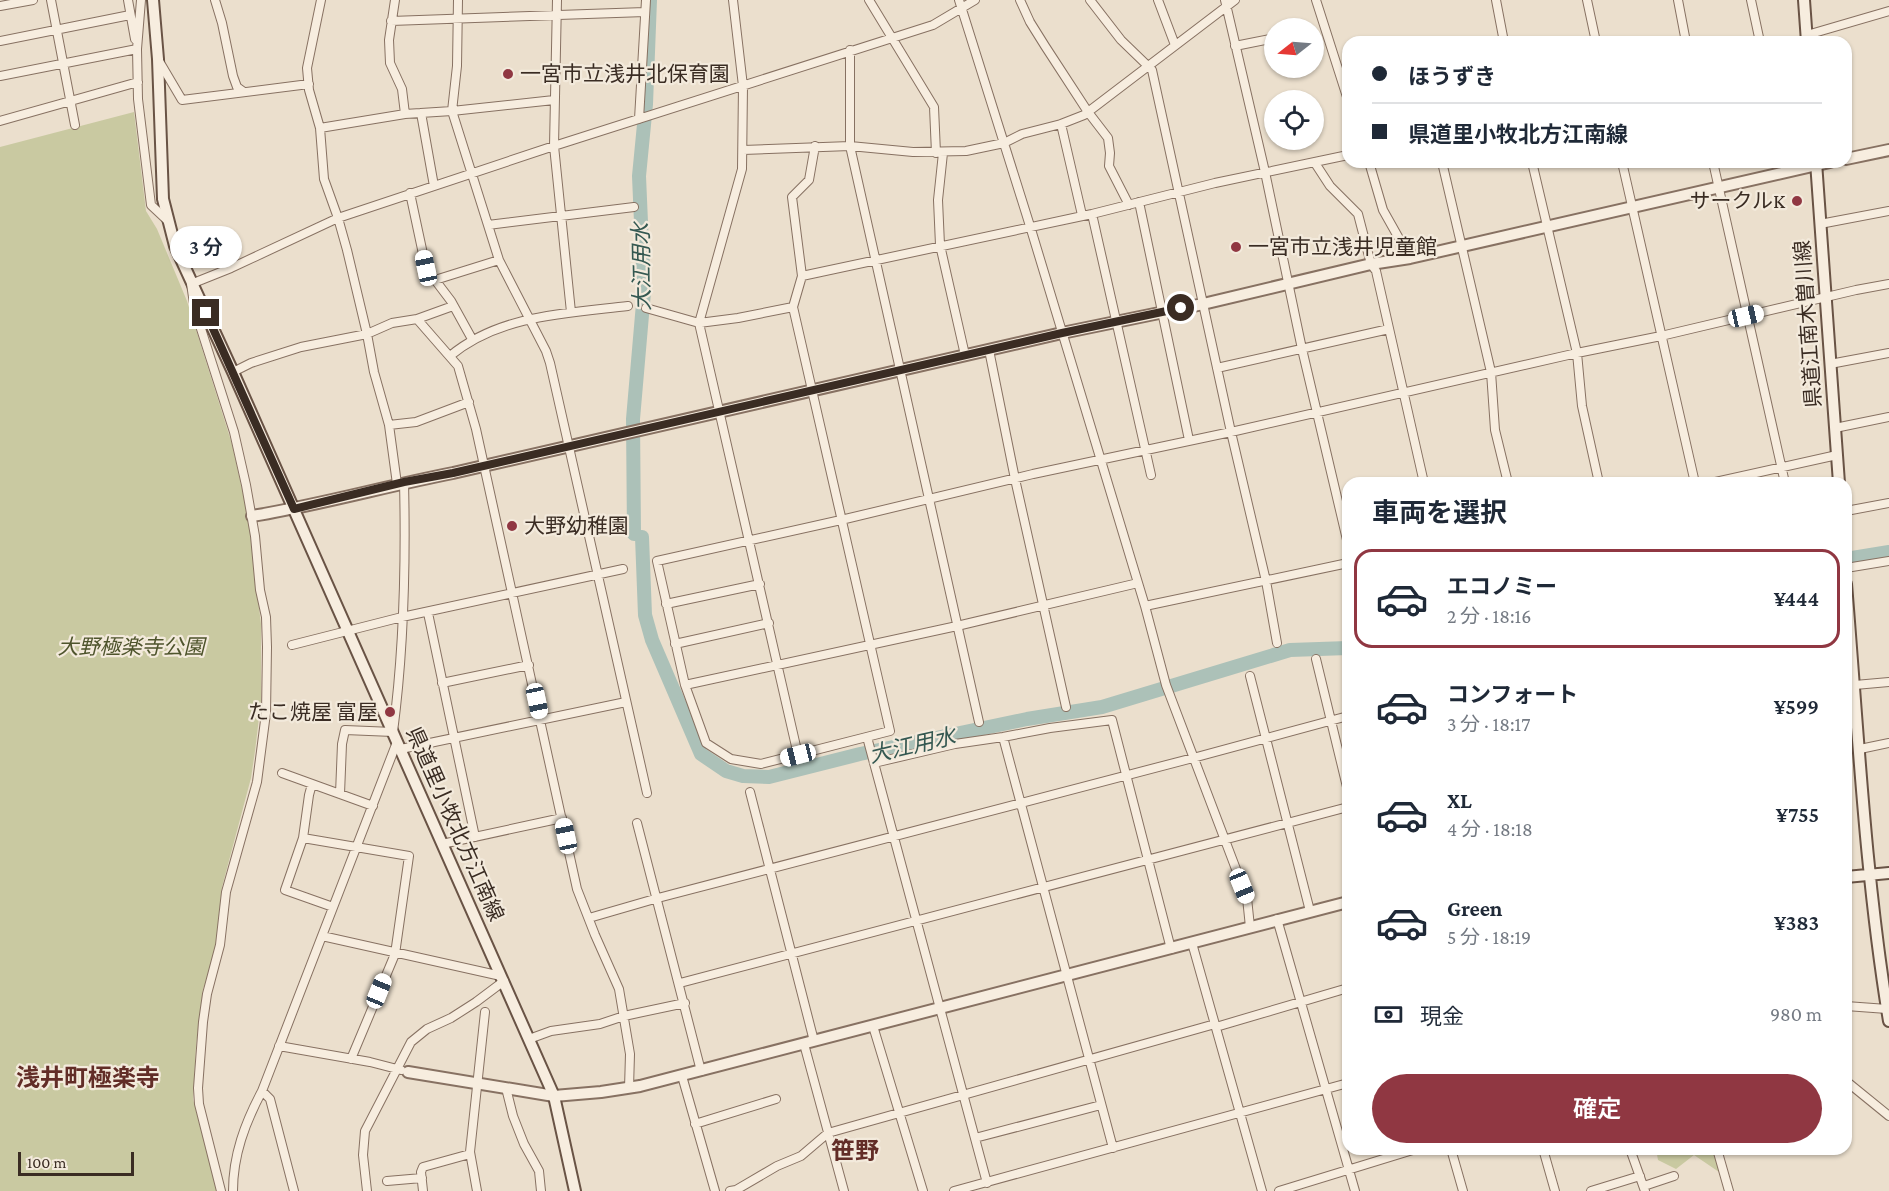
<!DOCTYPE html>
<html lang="ja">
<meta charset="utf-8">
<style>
body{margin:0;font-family:"Crimson Pro","Noto Sans JP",serif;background:#f6f6f7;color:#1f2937;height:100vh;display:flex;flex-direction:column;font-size:22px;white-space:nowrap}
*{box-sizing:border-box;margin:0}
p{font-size:20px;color:#747a83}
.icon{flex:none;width:33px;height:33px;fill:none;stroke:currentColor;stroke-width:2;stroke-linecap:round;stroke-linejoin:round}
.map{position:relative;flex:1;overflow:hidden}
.sheet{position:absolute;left:1342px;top:477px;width:510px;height:678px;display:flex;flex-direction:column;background:#fff;border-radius:18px;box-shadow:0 2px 4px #0004}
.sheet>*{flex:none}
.guide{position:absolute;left:1342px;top:36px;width:510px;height:132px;border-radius:18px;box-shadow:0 2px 4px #0004;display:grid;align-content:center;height:132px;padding:0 30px;background:#fff}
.needle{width:39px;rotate:253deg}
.fabs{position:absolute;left:1264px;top:18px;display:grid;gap:12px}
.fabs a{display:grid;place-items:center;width:60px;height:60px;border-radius:50%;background:#fff;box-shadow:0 2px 4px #0004;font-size:30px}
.scale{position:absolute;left:18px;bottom:15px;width:116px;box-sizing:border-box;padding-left:6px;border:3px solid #3a2c23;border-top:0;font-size:16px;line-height:21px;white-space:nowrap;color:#3a2c23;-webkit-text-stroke:4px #f3eadc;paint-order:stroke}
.end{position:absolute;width:27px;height:27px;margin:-14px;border:8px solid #3a2c23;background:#fff;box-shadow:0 0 0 3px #fff}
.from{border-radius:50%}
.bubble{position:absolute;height:42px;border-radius:21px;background:#fff;box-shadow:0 2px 4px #0004;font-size:20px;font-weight:600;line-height:42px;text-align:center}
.car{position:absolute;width:18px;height:36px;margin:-18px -9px;border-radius:8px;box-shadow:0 0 4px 2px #0007;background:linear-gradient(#fff 24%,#345 0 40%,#fff 0 76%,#345 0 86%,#fff 0)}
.guide b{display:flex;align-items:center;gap:21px;height:57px;font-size:22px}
.guide b+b{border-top:2px solid #e0e1e3}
.guide i{width:15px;height:15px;background:#1f2937}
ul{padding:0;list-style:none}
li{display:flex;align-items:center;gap:18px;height:99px;margin:0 12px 9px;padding:0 18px;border:3px solid transparent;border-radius:18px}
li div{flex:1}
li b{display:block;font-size:22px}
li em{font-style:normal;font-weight:600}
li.on{border-color:#903742}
li>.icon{width:54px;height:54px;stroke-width:1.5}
h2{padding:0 30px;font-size:27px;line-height:72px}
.pay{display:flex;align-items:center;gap:15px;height:66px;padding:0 30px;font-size:22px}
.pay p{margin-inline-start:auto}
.button{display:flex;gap:12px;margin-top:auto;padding:12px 30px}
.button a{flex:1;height:69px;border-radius:36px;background:#903742;color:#fff;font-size:24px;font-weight:600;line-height:69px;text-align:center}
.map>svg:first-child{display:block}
.green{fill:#c9c9a1}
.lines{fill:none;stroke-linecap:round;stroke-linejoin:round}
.river{stroke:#acc1b8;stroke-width:14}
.minor-casing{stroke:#877162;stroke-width:10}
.tertiary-casing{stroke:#877162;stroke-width:14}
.secondary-casing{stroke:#695345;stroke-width:14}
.minor{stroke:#f7eddf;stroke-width:8}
.tertiary{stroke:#f7eddf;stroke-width:10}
.secondary{stroke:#f7eddf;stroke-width:10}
.route{stroke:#3a2c23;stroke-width:8}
.poi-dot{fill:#903742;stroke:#f3eadc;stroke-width:2}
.labels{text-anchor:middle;stroke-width:4.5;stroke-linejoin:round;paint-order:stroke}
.poi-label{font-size:21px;fill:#3a2c23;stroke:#f3eadc;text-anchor:start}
.street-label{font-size:21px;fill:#3a2c23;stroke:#f3eadc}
.park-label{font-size:21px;font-style:italic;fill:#4e542c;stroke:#f3eadc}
.water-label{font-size:22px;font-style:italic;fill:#345851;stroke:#f3eadc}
.quarter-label{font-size:24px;font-weight:bold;fill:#622d27;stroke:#f3eadc}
</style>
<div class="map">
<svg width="1889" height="1191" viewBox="0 0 1889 1191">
<rect width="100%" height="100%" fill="#ebdfcd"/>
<path class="green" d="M134,112L146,211L157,229L187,301L232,444L248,516L261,624V701L255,751L251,778L222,887L216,944L212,966L203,989L196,1046L193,1099L217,1191H0V147Z
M1656,1149H1714L1719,1172L1694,1155L1676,1169L1658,1160Z"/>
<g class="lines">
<path class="river" d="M634,534L633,419L644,292L639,176L646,104L650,0
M642,537L645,615L652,640L701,754L726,771L743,776L769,777L860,754L1027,719L1102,707L1290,650L1348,648
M1846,559L1889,552"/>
<g class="minor-casing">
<path id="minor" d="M51,0L75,125
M128,0L135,39
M141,0L137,49L138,99L151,205L167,220
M215,0L222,23L233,76L237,87L244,92
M321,0L307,68L309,90L320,128L324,179L338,218L347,250L367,334L374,372L389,425L397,484
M395,0L389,40L390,63L402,89L405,114
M458,0L457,66L452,111L499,260L546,351L550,363L647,793
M557,0L554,146L571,312
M733,0L743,86L742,169L699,323L798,755
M869,0L934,107L936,153
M959,0L1030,226L1145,606L1166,685L1247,898L1250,927
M1020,0L1030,22L1045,46L1088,112L1108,138L1110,153L1109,166L1129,205
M1090,0L1121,40L1152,70L1231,432L1266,581L1277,643
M1158,0L1175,45
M1225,0L1265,172L1302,349L1348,544
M1316,0L1348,100
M1496,0L1504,42
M1587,0L1596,42
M1678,0L1686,42
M1751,0L1760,42
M0,6L33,0
M391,21L645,12
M1807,35L1889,11
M0,41L130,15
M1235,46L1275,38
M850,50V146L979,722
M159,61L182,100L309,84
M0,76L137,49
M421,113L434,186
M639,119L646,0
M0,121L138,82
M1061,124L1082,215
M320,128L405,114L452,111L554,100
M815,146L809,180L792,197L802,276L793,307L890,731L761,764L731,759L706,743L685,685L657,561L841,520L1033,474L1231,432L1577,353L1661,336L1856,290L1889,284
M743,150L850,146L913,152L966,151L1004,143L1022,134L1061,124L1084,115L1235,0
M943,153L938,200L940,245L965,355
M1369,162L1383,210L1410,258
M1442,162L1491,372L1495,430L1508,483
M1532,162L1577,353L1582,406L1599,483
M1622,162L1695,483
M1713,162L1785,483
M1315,163L1330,186L1358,214L1371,264L1376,271L1424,483
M410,193L426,268L451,301L472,339
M1139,202L1189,440
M1092,214L1151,475
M1820,224L1889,211
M488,225L634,207
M802,276L1092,214L1215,183L1348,155
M435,280L499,260
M646,308L699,323L738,318L793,307
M417,319L453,306
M989,350L1015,479L1066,707
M450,356C499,315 567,313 628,306
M1830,364L1889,353
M1217,368L1389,329
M233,372L251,363L301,347L367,334L392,323L417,319L458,366L476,429L577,889L595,935L619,989L630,1054L629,1088
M389,425L416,422L469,402
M1835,428L1889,417
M1711,483L1837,455
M1846,511L1889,503
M1846,568L1889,561
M666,604L760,584
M1145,606L1348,563
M428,613L475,837
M1347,643L1348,636
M675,644L769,623
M292,645L402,617L623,569
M1316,659L1348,791
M1250,676L1310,911
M442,683L529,665
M685,685L957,626L1138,583
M1855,685L1889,682
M867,737L987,1183
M1003,737L1113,1148
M401,749L626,702
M1860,749L1889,743
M874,763L955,744L1003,737L1050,728L1112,720L1171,949
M282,773L373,806
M312,784L309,795L303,838L285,890L333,907
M750,792L814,1041
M340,794L342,744L345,730L393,732C404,649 406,566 404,482
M637,823L701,1071
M303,838L409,856L395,954L351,1059
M442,844L562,818
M589,918L658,898L1193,758L1348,716
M1277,919L1355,1191
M322,936L501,976
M1192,943L1262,1191
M680,983L1348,807
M1846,1006L1887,1009
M873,1026L923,1191
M1216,1027L1348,988
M529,1039L551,1031L600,1024L624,1016L685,1003
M804,1044L844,1191
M279,1046L370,1062L401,1070
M682,1076L715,1191
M1846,1081L1889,1116
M506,1088L513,1116L524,1144L539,1171L541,1191
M262,1091L270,1099L294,1191
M695,1124L776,1099
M975,1138L1101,1105
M1451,1149L1463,1191
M1543,1149L1555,1191
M1630,1149L1645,1191
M1717,1149L1729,1191
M387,1181L422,1178
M1644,1186L1674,1176
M221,1191L199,1104L198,1088L203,1022L207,994L220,945L226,892L257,782L266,713L267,647L266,617L260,590L255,536L246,485L234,432L195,310L191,284L231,268L338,218L554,146L933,25L975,0
M233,1191C233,1155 245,1123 262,1091L397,742
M367,1191L363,1155L365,1131L411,1042L427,1029L451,1018L476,1002L504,981
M423,1191L421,1172L423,1167L470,1154
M477,1191L470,1152L485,1012
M730,1191L736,1190L777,1166L801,1156L828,1133L1215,1024
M954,1191L1348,1083
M1279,1191L1416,1149
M1591,1191L1640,1176"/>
</g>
<g class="tertiary-casing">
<path id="tertiary" d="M1846,159L1889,150
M252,516C320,505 386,486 453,473L1062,333L1203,304L1371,264L1410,258L1830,162
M408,1072L554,1096L601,1092L640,1086L1348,902"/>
</g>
<g class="secondary-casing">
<path id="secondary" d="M153,0L158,59L163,199L175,246L233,372L554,1096L575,1191
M1804,0L1807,42
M1816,162L1839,483
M1846,584C1858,729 1865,876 1889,1021
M1846,877L1889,873"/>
</g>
<use href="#minor" class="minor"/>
<use href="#tertiary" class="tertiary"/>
<use href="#secondary" class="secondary"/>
</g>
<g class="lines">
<path class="route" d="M206,313L294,509L404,482L453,473L1062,333L1181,308"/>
</g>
<g class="poi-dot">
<circle cx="508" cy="74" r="6"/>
<circle cx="1797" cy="201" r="6"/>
<circle cx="1236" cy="247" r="6"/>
<circle cx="512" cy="526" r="6"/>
<circle cx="390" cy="712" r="6"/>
</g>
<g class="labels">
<g class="poi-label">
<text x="520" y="81">一宮市立浅井北保育園</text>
<text x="1785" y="208" text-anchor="end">サークルK</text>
<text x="1248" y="254">一宮市立浅井児童館</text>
<text x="524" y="533">大野幼稚園</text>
<text x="378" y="719" text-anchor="end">たこ焼屋 富屋</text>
</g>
<g class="street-label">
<text transform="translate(1808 324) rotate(-94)" y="7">県道江南木曽川線</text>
<text transform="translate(455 824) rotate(66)" y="7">県道里小牧北方江南線</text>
</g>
<g class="park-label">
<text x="131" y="654">大野極楽寺公園</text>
</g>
<g class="water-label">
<text transform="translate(641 267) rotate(-91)" y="8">大江用水</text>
<text transform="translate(912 745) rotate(-13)" y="8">大江用水</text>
</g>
<g class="quarter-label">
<text x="88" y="1086">浅井町極楽寺</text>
<text x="855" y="1159">笹野</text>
</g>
</g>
</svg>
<div class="fabs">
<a><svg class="needle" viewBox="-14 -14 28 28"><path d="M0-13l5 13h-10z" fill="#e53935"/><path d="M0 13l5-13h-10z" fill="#747a83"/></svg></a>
<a><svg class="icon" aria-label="locate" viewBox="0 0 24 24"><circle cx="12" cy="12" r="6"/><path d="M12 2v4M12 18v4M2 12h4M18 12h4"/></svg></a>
</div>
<div class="scale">100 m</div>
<i class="end from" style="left:1181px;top:308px"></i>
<i class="end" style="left:206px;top:313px"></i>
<div class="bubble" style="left:170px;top:226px;width:72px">3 分</div>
<i class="car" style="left:426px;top:268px;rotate:348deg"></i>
<i class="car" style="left:1746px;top:316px;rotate:77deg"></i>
<i class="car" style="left:537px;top:701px;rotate:168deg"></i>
<i class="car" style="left:798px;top:755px;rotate:256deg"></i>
<i class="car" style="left:566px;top:836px;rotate:348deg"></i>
<i class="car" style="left:1242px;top:886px;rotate:158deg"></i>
<i class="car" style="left:379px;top:991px;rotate:22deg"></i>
<div class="guide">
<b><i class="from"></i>ほうずき</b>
<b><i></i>県道里小牧北方江南線</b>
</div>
<section class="sheet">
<h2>車両を選択</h2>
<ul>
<li class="on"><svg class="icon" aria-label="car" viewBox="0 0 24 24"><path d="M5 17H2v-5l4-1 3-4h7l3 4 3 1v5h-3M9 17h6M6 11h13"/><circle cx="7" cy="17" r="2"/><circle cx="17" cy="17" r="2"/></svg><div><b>エコノミー</b><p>2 分 · 18:16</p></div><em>¥444</em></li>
<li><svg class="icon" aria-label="car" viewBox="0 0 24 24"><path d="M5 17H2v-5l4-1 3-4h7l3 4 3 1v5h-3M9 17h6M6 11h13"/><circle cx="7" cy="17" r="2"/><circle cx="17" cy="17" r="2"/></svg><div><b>コンフォート</b><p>3 分 · 18:17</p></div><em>¥599</em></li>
<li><svg class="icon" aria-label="car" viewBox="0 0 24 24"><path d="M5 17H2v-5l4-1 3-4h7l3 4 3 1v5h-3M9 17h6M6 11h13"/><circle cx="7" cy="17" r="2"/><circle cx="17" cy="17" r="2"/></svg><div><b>XL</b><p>4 分 · 18:18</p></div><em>¥755</em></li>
<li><svg class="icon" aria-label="car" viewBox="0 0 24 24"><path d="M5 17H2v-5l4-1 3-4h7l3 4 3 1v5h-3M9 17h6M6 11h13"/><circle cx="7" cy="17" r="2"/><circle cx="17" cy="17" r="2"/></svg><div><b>Green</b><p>5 分 · 18:19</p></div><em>¥383</em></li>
</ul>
<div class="pay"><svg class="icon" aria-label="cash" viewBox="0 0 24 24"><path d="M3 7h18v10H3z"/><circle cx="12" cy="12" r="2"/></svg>現金<p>980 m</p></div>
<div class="button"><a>確定</a></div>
</section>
</div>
